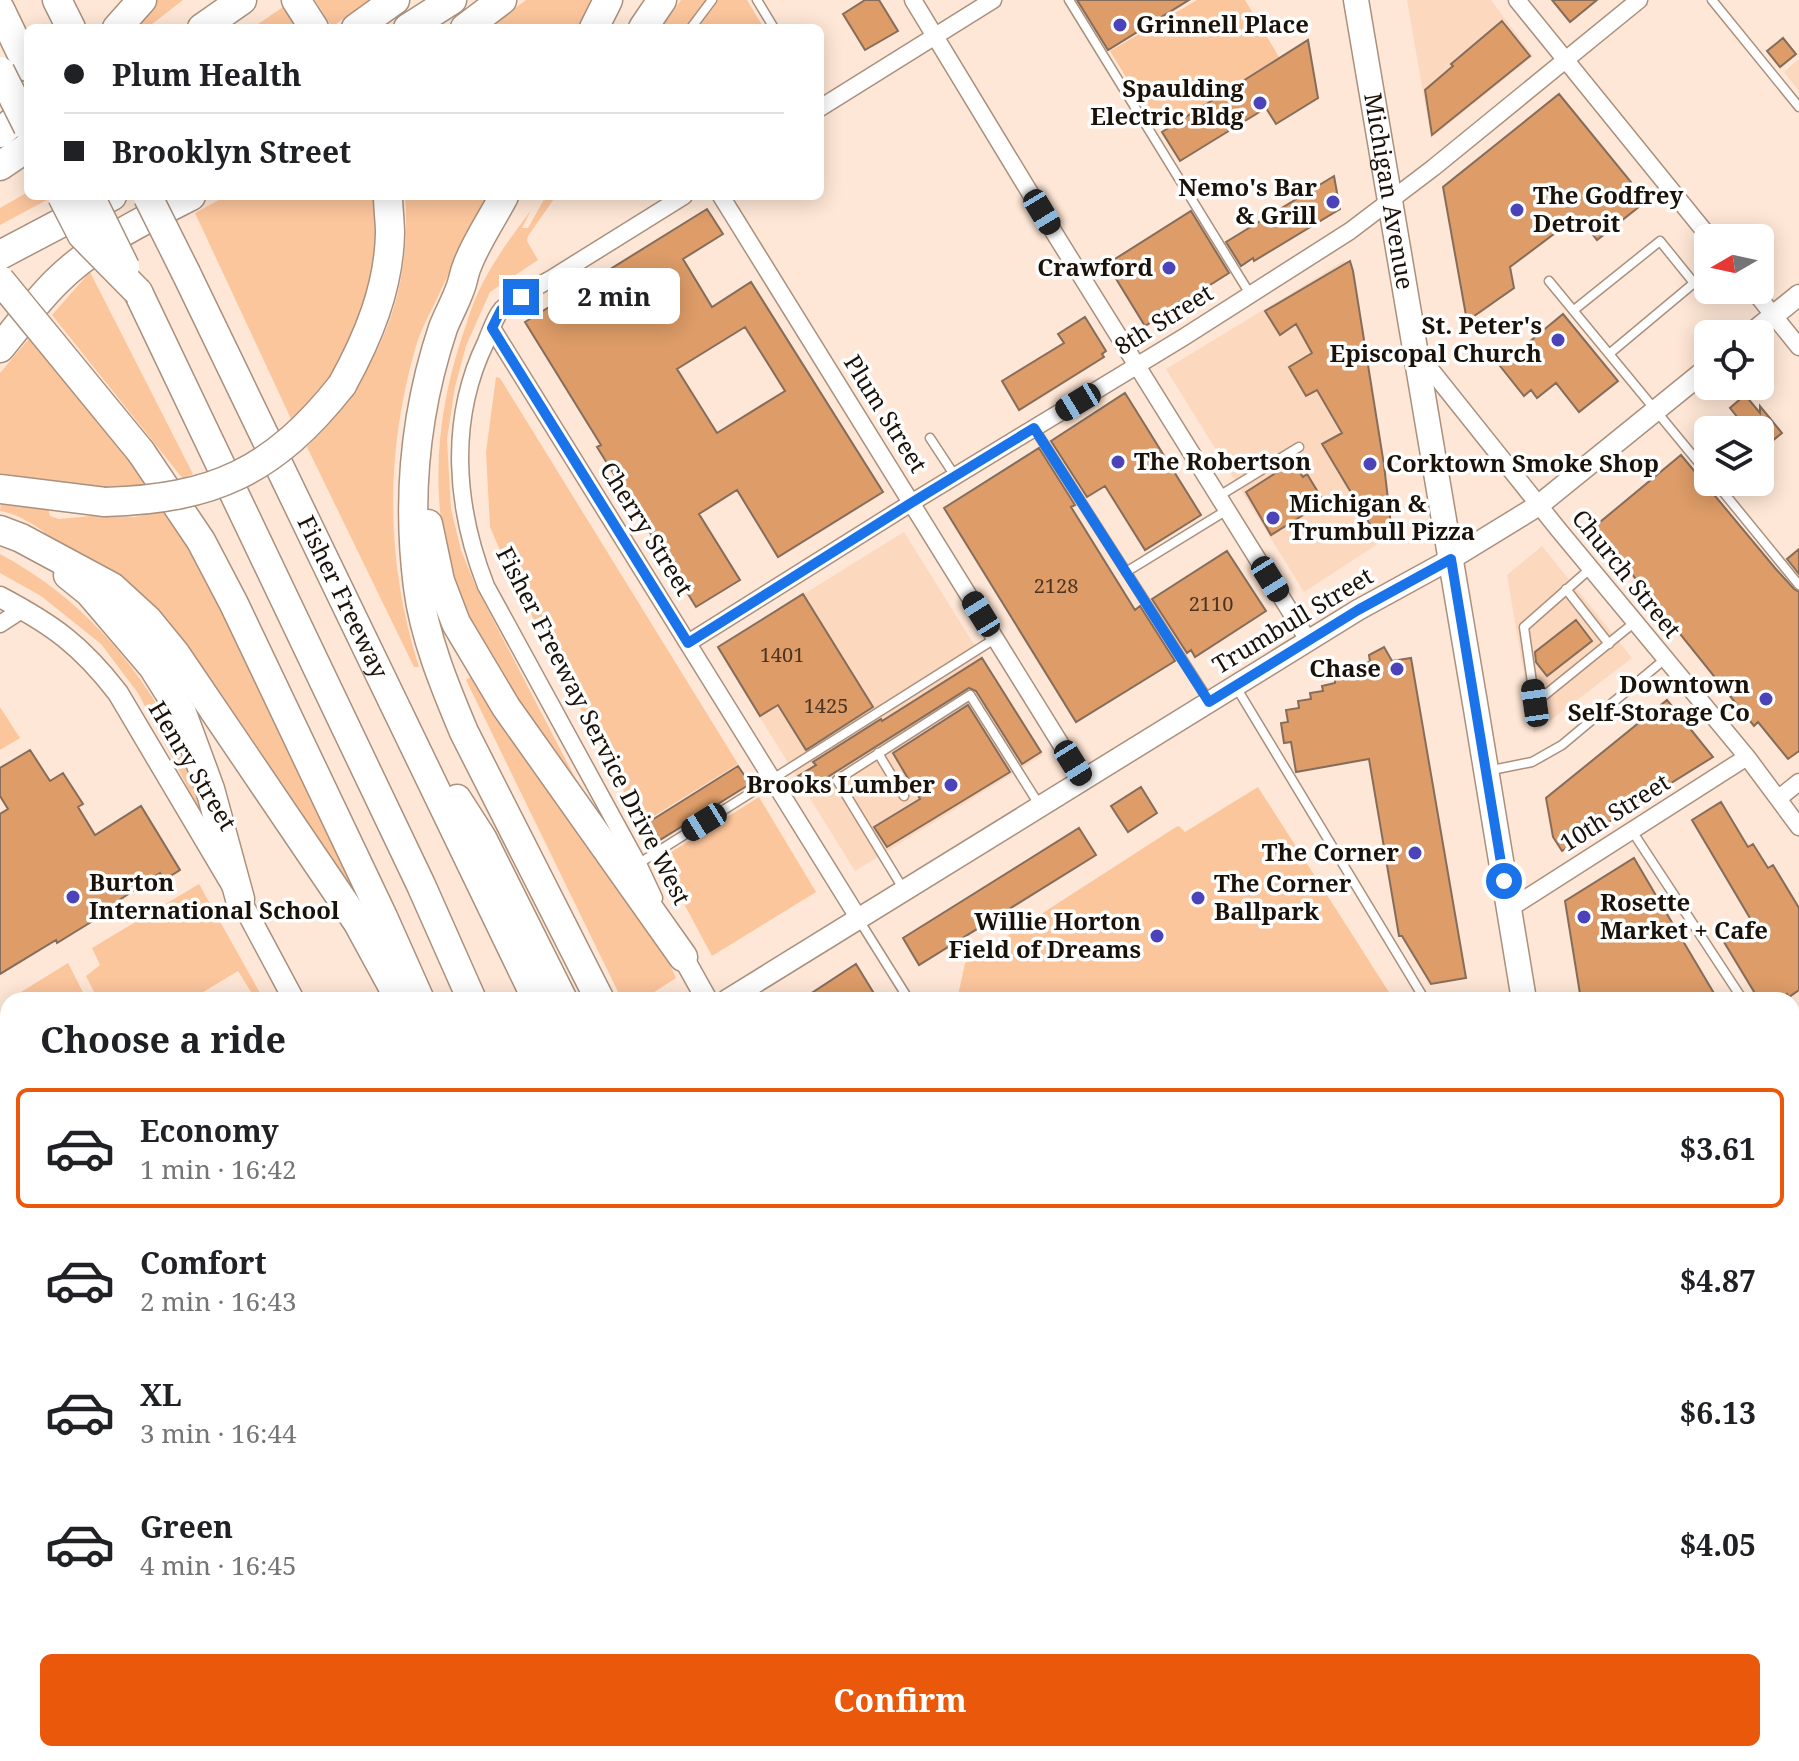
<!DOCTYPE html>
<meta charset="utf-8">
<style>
body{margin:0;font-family:"Noto Serif",serif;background:#f6f6f6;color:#202124;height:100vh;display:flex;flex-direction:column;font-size:30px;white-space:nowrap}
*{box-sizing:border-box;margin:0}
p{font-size:26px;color:#757577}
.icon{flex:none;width:44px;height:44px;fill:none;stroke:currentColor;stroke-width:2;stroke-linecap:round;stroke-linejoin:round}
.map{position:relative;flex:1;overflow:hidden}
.details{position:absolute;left:0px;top:992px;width:1800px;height:770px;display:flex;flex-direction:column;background:#fff;border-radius:24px 24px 0 0;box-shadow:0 4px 20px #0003}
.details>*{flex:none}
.guide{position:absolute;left:24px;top:24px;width:800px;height:176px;border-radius:12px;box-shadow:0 4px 20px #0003;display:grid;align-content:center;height:176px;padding:0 40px;background:#fff}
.needle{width:52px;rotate:261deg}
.controls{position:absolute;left:1694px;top:224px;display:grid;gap:16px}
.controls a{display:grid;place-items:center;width:80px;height:80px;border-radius:12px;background:#fff;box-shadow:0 4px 20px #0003;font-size:40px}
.end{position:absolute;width:36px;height:36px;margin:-18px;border:10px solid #1a73e8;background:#fff;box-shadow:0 0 0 4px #fff}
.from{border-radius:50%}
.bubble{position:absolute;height:56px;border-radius:12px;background:#fff;box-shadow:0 4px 20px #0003;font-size:26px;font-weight:700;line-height:56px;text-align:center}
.car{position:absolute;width:24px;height:48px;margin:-24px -12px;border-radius:10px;box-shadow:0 0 6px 2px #0007;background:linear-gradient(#222 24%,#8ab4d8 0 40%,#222 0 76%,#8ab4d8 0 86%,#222 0)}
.guide b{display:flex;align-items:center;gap:28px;height:76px;font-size:30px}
.guide b+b{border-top:2px solid #e0e0e0}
.guide i{width:20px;height:20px;background:#202124}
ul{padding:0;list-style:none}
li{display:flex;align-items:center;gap:24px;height:120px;margin:0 16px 12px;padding:0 24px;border:4px solid transparent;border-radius:12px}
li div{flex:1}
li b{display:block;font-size:30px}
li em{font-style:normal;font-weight:700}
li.on{border-color:#ea580c}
li>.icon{width:72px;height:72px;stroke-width:1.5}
h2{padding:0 40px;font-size:36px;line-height:96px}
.action{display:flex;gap:16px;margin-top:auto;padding:16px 40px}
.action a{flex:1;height:92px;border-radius:12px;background:#ea580c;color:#fff;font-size:32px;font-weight:700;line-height:92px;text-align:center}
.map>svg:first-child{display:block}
.built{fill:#fbd8be}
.green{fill:#fcc69d}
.building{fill:#dd9c68;stroke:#866d5b;stroke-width:2;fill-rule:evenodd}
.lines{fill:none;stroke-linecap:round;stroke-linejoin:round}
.service-casing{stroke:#aa907d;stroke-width:11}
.minor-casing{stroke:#aa907d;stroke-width:19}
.tertiary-casing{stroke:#aa907d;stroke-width:23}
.secondary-casing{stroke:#aa907d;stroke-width:25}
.primary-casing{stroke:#aa907d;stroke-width:27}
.motorway-casing{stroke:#aa907d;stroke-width:31}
.path{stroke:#8c7c6f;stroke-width:3;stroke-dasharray:6 4;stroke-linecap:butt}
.service{stroke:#fff;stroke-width:8}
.minor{stroke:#fff;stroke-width:16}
.tertiary{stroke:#fff;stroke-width:20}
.secondary{stroke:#fff;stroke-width:22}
.primary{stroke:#fff;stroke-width:24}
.motorway{stroke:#fff;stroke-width:28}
.motorway-bridge-casing{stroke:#aa907d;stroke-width:31;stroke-linecap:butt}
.motorway-bridge{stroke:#fff;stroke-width:28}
.route{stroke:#1a73e8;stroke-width:10}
.poi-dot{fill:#4c42b9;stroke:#fff;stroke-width:3}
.labels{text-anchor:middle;stroke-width:7;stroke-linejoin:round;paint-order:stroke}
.number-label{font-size:20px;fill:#4b3421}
.poi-label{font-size:24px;font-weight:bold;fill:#1a1109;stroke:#fff;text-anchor:end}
.street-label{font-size:24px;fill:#1a1109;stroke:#fff}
</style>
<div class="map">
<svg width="1799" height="1761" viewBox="0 0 1799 1761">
<rect width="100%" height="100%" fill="#fee7d6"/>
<path class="built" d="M1407,0H1491L1533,56L1431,138Z
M1799,59V91L1784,72Z
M1344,261L1353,270L1393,534L1304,592L1166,369Z
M904,532L1043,755L855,871L717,648Z
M1542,546L1632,658L1534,733L1507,575Z
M1792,1264L1799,1276V1564L1792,1568Z
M0,1577L8,1590V1754H110L114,1761H0Z
M1799,1692V1761H1704L1703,1754H1792V1696Z"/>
<path class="green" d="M155,0H183L147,28H137Z
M315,0H369L332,27Z
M526,0H596L580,28H488Z
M681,0H747L764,28H661Z
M1197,0H1245L1279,57L1167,129L1159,118L1153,121L1110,51Z
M286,5L300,28H252Z
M28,192V196H54L0,225V208Z
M226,196H376L379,237L363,312L336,369L292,421L195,213Z
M405,196H488C471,227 456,258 441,290C433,308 422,326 416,346C385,453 385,560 419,667H414L307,447C376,376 413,297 405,196Z
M546,196H556L528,236L527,241L538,260L490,292L466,346L455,387L447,439L451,509L461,550L476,587L583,793C539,729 487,666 459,592C427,508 435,415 464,331C468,320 471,308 476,297C490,265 511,237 531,210L522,228H528Z
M90,272L193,474L183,479L52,315Z
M33,334L155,484C103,492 51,481 0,473V373Z
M496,377L500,378L738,764L641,824L534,620L506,564L490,527L486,452Z
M1,502L48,508L50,516L59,519L90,516L135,517L172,510L199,555L357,889L349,893L303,821L43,536L44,532C30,522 17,514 0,511Z
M0,554C78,596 135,659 175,737C188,762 197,790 208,817L210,830L138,693L101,644L41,596L0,573Z
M472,676L664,952L676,978L642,1000H622L466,680Z
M0,707L20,738L0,750Z
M1258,787L1394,1000H957L965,963L1176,827L1179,826L1185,832Z
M759,797L816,892L712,956L660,859Z
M199,884L264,1000H256L238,971L190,1000H98L86,976L100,965L92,948Z
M68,963L87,1000H25L21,992Z
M162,1754H281L285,1761H166Z
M729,1754H800L804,1761H734Z"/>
<path class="building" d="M865,0H879L898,31L865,50L843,14Z
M1077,0H1189L1108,50Z
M1552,0H1597L1570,22Z
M1502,21L1530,56L1432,135L1425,90L1453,66L1451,64Z
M1783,38L1796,54L1780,67L1767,51Z
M1308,40L1318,98L1276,124L1266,108L1180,161L1162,132Z
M1559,94L1631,182L1625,187L1640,206L1597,240L1578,216L1510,267L1514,288L1467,321L1443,187Z
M1334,176L1340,209L1254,261L1253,258L1241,266L1226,242Z
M707,209L723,234L683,259L712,307L751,282L883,492L778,557L737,490L699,514L740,580L696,607L597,447L601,445L525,322ZM745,327L785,391L717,433L677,369Z
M1191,211L1229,273L1145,326L1107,264Z
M1350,261L1353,271L1384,465L1392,534L1380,541L1322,444L1342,433L1317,390L1306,396L1289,367L1312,353L1296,324L1280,335L1265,311Z
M1563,314L1618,381L1579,412L1556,383L1537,398L1531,390L1524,396L1500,366Z
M1085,317L1106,351L1102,354L1104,357L1019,410L1002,381L1064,343L1058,334Z
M1125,393L1201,515L1145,550L1105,486L1087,497L1051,441Z
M1745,395L1760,413V406L1782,433L1760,451V430H1743L1746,428L1730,408Z
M1039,448L1075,505L1071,507L1135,610L1140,606L1175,661L1076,722L944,508Z
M1681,455L1775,568L1794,589L1799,592V751L1788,759L1758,722L1754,726L1594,527Z
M1293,462L1303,477L1307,474L1324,502L1271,535L1246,492Z
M1799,549V574L1787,559Z
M1227,551L1266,611L1195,657L1191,650L1187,653L1152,599Z
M803,594L873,707L806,750L778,705L760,716L718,647Z
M1576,620L1592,641L1547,676L1536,662L1535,652Z
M1384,647L1392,661L1411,658L1466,978L1431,984L1402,936H1399L1369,759L1296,772L1291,742L1284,743L1281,723L1288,722L1286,710L1299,708L1298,701L1311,699L1310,693L1323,691L1322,686L1335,683V678L1347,677L1346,671L1358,669V664L1370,662L1369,655Z
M982,658L1041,752L1022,764L976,691L969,688L807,790L798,776L816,765L813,762L881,719L882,721Z
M1667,700L1713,757L1562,851L1553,837L1546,798Z
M968,705L1010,772L887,847L874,827L920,799L893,753Z
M30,750L50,781L63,773L83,804L78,807L95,835L141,806L180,870L164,880L160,873L115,903L117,906L57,943L56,940L0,974V814L8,809L0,796V768Z
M738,766L750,784L655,843L644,825Z
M1141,787L1157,813L1128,832L1111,806Z
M1721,802L1748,847L1753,844L1768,868L1773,865L1799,908V990L1789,997L1787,994L1778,1000H1759L1724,942L1754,925L1692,820Z
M1079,828L1096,855L919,965L903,938Z
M1634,858L1661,904L1718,1000H1581L1565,901Z
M856,964L878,1000H801Z"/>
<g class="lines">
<g class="service-casing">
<path id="service" d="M757,0L774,28
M1069,0L1250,294
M1712,0L1799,107
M691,28L712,0
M1549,281L1708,474
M1574,310L1660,241L1694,283L1609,354
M1034,428L1209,701
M930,438L955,476
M1715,482L1799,585
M1219,496L1299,447
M1591,568L1524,627L1535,703L1635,622
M1126,572L1227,510
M1566,589L1609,644
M1236,687L1425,1000
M878,753L904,796
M1487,771L1532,762L1562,745L1665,659
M1632,831L1743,1000
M638,864L996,638
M904,890L837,780L970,695L1040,806
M859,920L909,1000
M1792,1075L1799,1086
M1792,1249L1799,1261
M0,1259L8,1254
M1792,1306L1799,1317
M1792,1403L1799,1398
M1792,1552L1799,1563
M0,1671L8,1667
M291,1754L295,1761
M1507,1754L1509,1761
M303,1761L314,1754
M1253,1761L1265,1754"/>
</g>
<g class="minor-casing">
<path id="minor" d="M913,0L1058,239L1308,640
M1517,0L1710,238
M820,108L993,0
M721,196L1083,780
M1753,290L1799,347
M492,328L859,919
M1419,355L1558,529L1747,757L1799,827
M0,624L23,609
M688,643L911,503L1184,337L1350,231L1433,168L1639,0
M1779,798L1799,782
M654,898L638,864L486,586C455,507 448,420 486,342C490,332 495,317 502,309C512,299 541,285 554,277C598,250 641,223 684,196
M1509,909L1747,757
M0,1041L8,1054
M1792,1213L1799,1209
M0,1536L8,1549
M134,1754L138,1761
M445,1754L449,1761
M1382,1754L1386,1761
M542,1761L553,1754"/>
</g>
<g class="tertiary-casing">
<path id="tertiary" d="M1751,334L1799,295
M0,597C53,625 81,645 118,693L240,899L294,1000
M683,957L707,1000
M727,1000L1358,610L1451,559L1539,505L1708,368
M0,1452L8,1447
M599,1754L603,1761
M1089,1754L1092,1761
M1535,1761L1547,1754
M1628,1761L1638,1754"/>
</g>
<g class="secondary-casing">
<path id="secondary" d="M1792,1607L1799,1602
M1792,1655L1799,1650"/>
</g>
<g class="primary-casing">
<g id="primary">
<path id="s1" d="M1356,0L1476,709L1524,1000"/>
<path d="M1648,1754L1649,1761"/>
</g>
</g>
<g class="motorway-casing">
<g id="motorway">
<path d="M57,0L71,28"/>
<path d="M296,0L314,28"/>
<path d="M0,9L28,67"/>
<path d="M117,28L142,0"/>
<path d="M202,28L242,0"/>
<path d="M356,28L395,0"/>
<path d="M408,28L452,0"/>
<path d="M465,28L502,0"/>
<path d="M594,28L608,0"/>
<path d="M643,28L662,0"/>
<path d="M0,133L28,108"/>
<path d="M0,166L28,147"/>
<path d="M504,196C492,219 476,242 467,266C464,273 463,282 460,289C455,303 448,315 443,328C415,412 407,500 418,587C424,636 445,687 464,732L600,1000"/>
<path d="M0,255L112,196"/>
<path id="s2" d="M186,273L537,1000"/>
<path d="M138,292L421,885L472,1000"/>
<path d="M0,348C18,326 36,302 56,282C94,244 144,220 191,196"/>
<path d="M342,385C368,338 389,288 390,233C390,221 388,208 388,196"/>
<path d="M141,452L201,541L234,604L383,917L420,1000"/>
<path d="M0,489L105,502"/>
<path d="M428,524L440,581L456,623L506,707L683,957"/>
<path d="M0,530L21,538L112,587L148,620L175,653L358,923L400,1000"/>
<path d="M68,575L89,592L153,667L182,713L210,789L240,899"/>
<path d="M457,799L482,838L563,1000"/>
<path d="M669,1754L670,1761"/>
<path d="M713,1754L718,1761"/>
<path d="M832,1754L836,1761"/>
<path d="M892,1754L895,1761"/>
<path d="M922,1754L927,1761"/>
<path d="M986,1754L988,1761"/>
<path d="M1033,1754L1040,1761"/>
</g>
</g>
<path class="path" d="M1598,1754L1599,1759"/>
<use href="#service" class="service"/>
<use href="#minor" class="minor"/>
<use href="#tertiary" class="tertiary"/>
<use href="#secondary" class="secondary"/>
<use href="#primary" class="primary"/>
<use href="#motorway" class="motorway"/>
<g class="motorway-bridge-casing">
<path id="motorway-bridge" d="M0,71L28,127
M62,196L82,235L138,292
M90,196L125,267
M148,197L186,273
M0,280L141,452
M105,502C214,499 274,471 342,385"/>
</g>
<use href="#motorway-bridge" class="motorway-bridge"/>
</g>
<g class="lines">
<path class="route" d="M521,297L501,310L492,328L688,643L911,503L1034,428L1209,702L1358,610L1451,559L1504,881"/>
</g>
<g class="poi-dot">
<circle cx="1120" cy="25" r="8"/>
<circle cx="1260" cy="103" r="8"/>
<circle cx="1333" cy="202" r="8"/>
<circle cx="1517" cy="210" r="8"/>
<circle cx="1169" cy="268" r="8"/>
<circle cx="1558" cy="340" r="8"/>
<circle cx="1118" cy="462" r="8"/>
<circle cx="1370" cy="464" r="8"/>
<circle cx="1273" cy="518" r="8"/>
<circle cx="1397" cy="669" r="8"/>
<circle cx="1766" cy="699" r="8"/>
<circle cx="951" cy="785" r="8"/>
<circle cx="1415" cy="853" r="8"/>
<circle cx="73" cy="897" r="8"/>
<circle cx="1198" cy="898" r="8"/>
<circle cx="1584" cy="917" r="8"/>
<circle cx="1157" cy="936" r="8"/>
</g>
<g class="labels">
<g class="number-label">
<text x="1056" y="593">2128</text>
<text x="1211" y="611">2110</text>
<text x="782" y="662">1401</text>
<text x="826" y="713">1425</text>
</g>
<g class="poi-label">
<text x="1136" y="33" text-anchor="start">Grinnell Place</text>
<text x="1244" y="97">Spaulding<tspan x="1244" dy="28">Electric Bldg</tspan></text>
<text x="1317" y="196">Nemo's Bar<tspan x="1317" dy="28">&amp; Grill</tspan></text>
<text x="1533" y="204" text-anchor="start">The Godfrey<tspan x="1533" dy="28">Detroit</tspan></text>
<text x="1153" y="276">Crawford</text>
<text x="1542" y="334">St. Peter's<tspan x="1542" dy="28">Episcopal Church</tspan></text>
<text x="1134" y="470" text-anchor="start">The Robertson</text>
<text x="1386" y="472" text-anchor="start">Corktown Smoke Shop</text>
<text x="1289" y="512" text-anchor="start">Michigan &amp;<tspan x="1289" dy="28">Trumbull Pizza</tspan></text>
<text x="1381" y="677">Chase</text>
<text x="1750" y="693">Downtown<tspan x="1750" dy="28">Self-Storage Co</tspan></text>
<text x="935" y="793">Brooks Lumber</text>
<text x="1399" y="861">The Corner</text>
<text x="89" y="891" text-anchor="start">Burton<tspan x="89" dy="28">International School</tspan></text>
<text x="1214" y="892" text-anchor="start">The Corner<tspan x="1214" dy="28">Ballpark</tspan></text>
<text x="1600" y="911" text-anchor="start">Rosette<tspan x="1600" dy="28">Market + Cafe</tspan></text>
<text x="1141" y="930">Willie Horton<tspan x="1141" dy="28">Field of Dreams</tspan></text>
</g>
<g class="street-label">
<text dy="8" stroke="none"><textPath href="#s1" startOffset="194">Michigan Avenue</textPath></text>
<text transform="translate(1164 320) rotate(-32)" y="8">8th Street</text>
<text transform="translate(885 414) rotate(58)" y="8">Plum Street</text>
<text transform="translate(646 529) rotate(58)" y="8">Cherry Street</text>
<text transform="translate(1626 574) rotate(51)" y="8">Church Street</text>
<text dy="8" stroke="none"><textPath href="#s2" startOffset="360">Fisher Freeway</textPath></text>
<text transform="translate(1293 621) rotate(-31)" y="8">Trumbull Street</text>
<text transform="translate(593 726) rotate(63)" y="8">Fisher Freeway Service Drive West</text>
<text transform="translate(192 766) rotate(59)" y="8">Henry Street</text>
<text transform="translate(1615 813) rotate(-32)" y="8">10th Street</text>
</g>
</g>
</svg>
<div class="controls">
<a><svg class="needle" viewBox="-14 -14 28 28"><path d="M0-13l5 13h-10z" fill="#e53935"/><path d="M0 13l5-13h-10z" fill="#757577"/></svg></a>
<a><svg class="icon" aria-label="locate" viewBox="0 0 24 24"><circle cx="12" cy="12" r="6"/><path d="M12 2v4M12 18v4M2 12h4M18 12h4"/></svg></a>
<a><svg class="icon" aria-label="layers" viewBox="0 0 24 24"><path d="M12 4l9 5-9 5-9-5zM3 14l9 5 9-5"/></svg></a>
</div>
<i class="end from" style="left:1504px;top:881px"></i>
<i class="end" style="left:521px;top:297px"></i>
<div class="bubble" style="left:548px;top:268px;width:132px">2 min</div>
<i class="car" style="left:1042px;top:212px;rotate:149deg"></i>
<i class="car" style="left:1078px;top:402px;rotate:239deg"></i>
<i class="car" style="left:1270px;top:579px;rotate:148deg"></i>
<i class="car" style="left:981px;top:614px;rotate:328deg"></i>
<i class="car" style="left:1535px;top:703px;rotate:352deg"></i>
<i class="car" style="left:1073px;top:763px;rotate:148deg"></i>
<i class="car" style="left:704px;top:822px;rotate:238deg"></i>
<div class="guide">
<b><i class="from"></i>Plum Health</b>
<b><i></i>Brooklyn Street</b>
</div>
<section class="details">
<h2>Choose a ride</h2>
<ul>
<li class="on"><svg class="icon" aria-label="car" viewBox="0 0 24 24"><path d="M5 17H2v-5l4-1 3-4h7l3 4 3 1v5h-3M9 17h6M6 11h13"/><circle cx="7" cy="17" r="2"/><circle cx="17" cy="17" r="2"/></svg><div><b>Economy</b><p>1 min · 16:42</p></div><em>$3.61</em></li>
<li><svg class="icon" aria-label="car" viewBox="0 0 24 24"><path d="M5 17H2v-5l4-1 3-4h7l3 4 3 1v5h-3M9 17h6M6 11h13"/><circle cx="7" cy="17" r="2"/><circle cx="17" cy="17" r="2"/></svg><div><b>Comfort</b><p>2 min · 16:43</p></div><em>$4.87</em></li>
<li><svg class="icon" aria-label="car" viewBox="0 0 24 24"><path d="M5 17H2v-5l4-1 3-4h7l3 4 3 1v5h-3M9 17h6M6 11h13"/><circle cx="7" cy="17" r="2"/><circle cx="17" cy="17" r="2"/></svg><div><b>XL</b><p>3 min · 16:44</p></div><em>$6.13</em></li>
<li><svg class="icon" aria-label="car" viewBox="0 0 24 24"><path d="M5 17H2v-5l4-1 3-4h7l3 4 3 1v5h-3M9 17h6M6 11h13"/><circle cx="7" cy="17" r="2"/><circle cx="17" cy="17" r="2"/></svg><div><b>Green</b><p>4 min · 16:45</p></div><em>$4.05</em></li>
</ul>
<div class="action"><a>Confirm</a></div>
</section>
</div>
